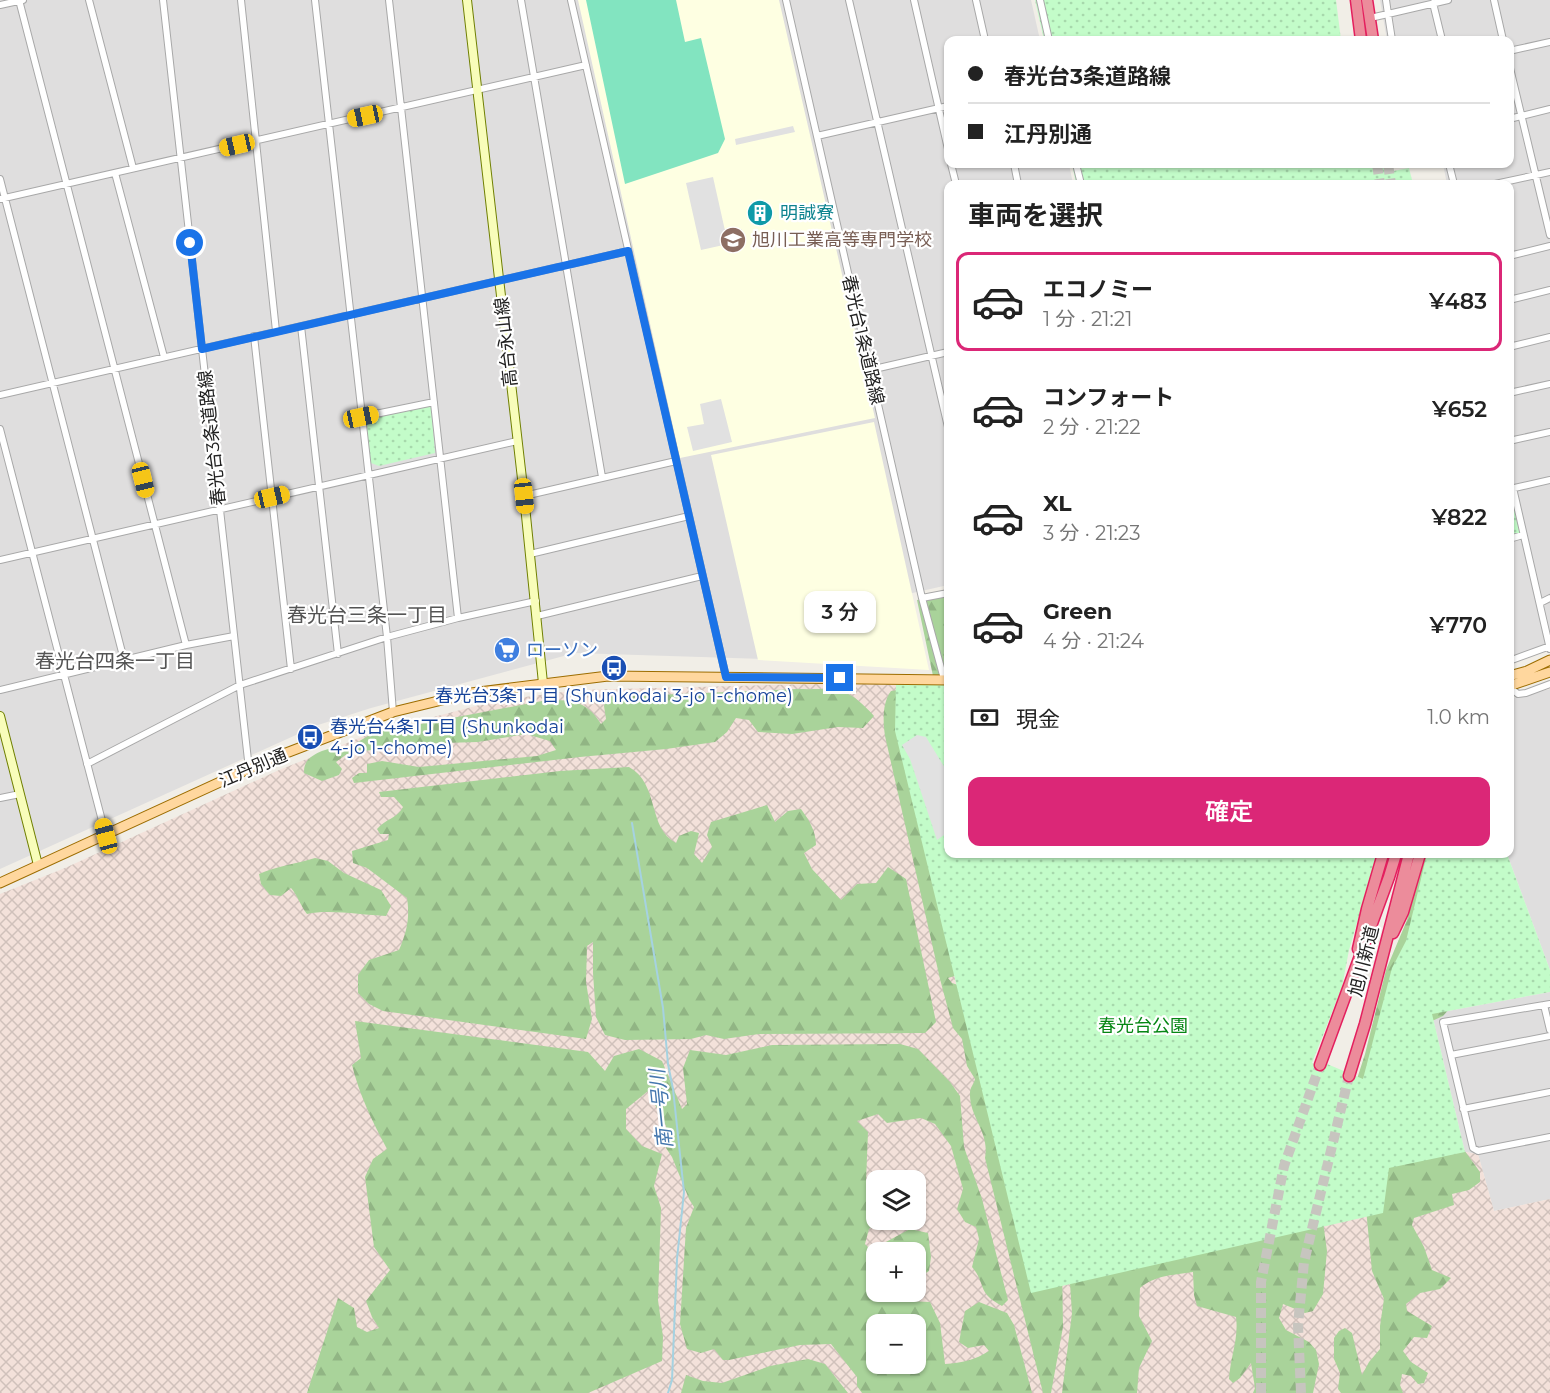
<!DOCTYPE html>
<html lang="ja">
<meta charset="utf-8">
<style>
body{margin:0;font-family:Montserrat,"Noto Sans JP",sans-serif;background:#f6f6f6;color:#222;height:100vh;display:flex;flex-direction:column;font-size:22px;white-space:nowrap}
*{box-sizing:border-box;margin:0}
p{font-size:20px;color:#767676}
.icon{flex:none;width:33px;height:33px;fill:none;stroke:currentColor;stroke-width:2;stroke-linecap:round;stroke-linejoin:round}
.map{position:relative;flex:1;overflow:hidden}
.drawer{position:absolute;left:944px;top:180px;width:570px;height:678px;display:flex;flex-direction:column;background:#fff;border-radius:12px;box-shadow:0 2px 4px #0004}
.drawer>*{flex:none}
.hud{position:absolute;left:944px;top:36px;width:570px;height:132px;border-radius:12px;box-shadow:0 2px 4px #0004;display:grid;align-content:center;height:132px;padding:0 24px;background:#fff}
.tools{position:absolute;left:866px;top:1170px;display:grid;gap:12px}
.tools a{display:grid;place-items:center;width:60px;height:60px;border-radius:12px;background:#fff;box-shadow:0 2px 4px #0004;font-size:30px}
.end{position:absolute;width:27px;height:27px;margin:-14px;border:8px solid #1a73e8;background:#fff;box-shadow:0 0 0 3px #fff}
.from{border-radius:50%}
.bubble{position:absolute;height:42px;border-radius:12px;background:#fff;box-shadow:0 2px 4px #0004;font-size:20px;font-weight:600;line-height:42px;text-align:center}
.car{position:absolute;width:18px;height:36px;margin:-18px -9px;border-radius:8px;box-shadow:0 0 4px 2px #0007;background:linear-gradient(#f5c518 24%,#345 0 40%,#f5c518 0 76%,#345 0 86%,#f5c518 0)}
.hud b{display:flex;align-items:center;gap:21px;height:57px;font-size:22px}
.hud b+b{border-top:2px solid #e0e0e0}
.hud i{width:15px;height:15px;background:#222}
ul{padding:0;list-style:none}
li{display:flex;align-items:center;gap:18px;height:99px;margin:0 12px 9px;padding:0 12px;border:3px solid transparent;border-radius:12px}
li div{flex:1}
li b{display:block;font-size:22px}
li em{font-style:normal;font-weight:600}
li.active{border-color:#db2777}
li>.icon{width:54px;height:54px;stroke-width:1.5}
h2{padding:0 24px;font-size:27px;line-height:72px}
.pay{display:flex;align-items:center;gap:15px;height:66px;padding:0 24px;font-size:22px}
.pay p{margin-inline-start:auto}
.primary-button{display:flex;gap:12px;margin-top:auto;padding:12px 24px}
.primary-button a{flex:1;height:69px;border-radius:12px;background:#db2777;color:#fff;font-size:24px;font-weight:600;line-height:69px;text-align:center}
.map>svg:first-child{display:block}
.residential{fill:#dfdede}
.education{fill:#feffe2}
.military{fill:url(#military-cross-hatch);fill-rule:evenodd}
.forest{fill:url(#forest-firs);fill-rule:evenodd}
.park{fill:url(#park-dots)}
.pitch{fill:#82e4c0}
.parking{fill:#e1e1e1}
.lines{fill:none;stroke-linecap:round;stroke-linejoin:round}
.stream{stroke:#a5d2e1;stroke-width:2}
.highway-tunnel{stroke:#c7c5bf;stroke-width:10;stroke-dasharray:10 5;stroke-linecap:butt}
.street-casing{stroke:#a8a8a8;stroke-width:8}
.secondary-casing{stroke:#6f7f00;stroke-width:10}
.primary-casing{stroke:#9d6d00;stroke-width:11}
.highway-casing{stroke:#e41f5e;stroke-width:13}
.street{stroke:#fff;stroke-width:6}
.secondary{stroke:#f8fdba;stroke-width:8}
.primary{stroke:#ffd79e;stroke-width:9}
.highway{stroke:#ec8c9b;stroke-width:10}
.route{stroke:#1a73e8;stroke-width:8}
.labels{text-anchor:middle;stroke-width:4.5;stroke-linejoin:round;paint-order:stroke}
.culture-label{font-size:18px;fill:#0d838f;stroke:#fff;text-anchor:start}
.education-label{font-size:18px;fill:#785e54;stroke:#fff;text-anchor:start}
.street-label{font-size:18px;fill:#212121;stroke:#fff}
.shop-label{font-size:18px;fill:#366cbe;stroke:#fff;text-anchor:start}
.transit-label{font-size:18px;fill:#164399;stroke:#fff}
.park-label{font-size:18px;fill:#068714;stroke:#fff}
.neighbourhood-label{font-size:20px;fill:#545454;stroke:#fff}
.water-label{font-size:20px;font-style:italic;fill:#4477ae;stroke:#fff}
</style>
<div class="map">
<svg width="1550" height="1393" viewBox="0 0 1550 1393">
<defs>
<pattern id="military-cross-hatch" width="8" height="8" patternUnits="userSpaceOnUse" patternTransform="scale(1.5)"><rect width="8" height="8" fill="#f3e1da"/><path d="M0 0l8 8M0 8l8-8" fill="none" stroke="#d0c1bb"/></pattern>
<pattern id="forest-firs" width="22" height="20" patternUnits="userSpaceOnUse" patternTransform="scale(1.5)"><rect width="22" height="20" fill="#a9d39a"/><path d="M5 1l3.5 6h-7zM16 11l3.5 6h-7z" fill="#91b584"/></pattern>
<pattern id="park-dots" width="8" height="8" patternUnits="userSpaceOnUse" patternTransform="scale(1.5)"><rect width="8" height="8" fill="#c3fcc9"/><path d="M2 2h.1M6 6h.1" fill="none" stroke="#a7d8ac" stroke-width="1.8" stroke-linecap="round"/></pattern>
</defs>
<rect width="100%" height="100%" fill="#f1eee7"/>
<path class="residential" d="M0,0H1031L1040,40H948V164H1069L1073,184H948V585L908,594L923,664L575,653L371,708L318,725L0,869Z
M1380,0H1550V649L1509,661V184H1447L1443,164H1509V40H1387Z
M1550,689V970L1507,854H1509V699Z
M1550,992V1199L1494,1211L1478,1154L1465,1152L1432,1014Z"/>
<path class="education" d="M578,0H779L875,418L680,458Z
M874,422L929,670L758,660L711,455Z"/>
<path class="military" d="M896,682L895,731L1031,1293L1465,1152L1478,1154L1494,1211L1550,1199V1393H0V894L65,868L279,770L372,733L495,701L578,690ZM876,1180H915V1220H876ZM876,1252H915V1292H876ZM876,1324H915V1364H876Z"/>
<path class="forest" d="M948,593V676H933L917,600Z
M797,689C837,690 845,684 874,716L863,728L838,727L792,734L758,732L749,720L736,718L727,732L715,742L666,749L580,757L354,783L352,778L359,773H367V764L382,761L419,767L537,756L556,750L550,741L526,734L478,742L408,744L347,754L336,762L342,769L339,775L322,781L304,773C304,770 304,766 306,763C312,752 335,745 346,749L373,733L542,701C568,699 586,699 601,724L606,719L604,706L606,697Z
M898,690L932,714L961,974L948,978L952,983L964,987L1062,1262L1063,1327L1051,1393H1043L985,1158C990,1132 969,1117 970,1093C970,1087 974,1084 975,1079L967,1066L962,1039L953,1028L940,979L885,736C883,722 882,703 891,691Z
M629,767C660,784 647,828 676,843L679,836L691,831L699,833L694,854L702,863L712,847L707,835L711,822L767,805L775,822L788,811L801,809C809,820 816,831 816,845L804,853L812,869L841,900L857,884L876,883L888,867L906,879L936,1022L925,1033L759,1034L724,1039L706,1035L691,1039L625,1040L605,1035L596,1017L593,973V942L587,946L586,982L592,1019L586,1039L383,1011L369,1004L358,993V975L369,960L399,950C407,931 410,918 407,898L367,868L353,863L352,851L388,840L389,834H380L377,829C385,819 398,818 403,807L394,797H381L379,792L560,771Z
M1012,854L1306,1077L1356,1082L1365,1054L1386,970L1407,920L1424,854H1466L1452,1006L1443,1016L1432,1021L1459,1143L1480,1172V1182L1469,1190L1452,1194L1454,1205L1414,1218L1412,1225L1424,1247L1432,1270L1451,1278L1440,1289L1420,1293L1406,1304L1407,1311L1432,1326L1427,1338L1414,1337L1403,1351L1411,1362L1428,1373L1424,1383L1418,1384L1411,1376L1402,1374L1400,1385L1403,1393H1341L1338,1389L1340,1373L1334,1359V1338L1339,1331L1345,1328L1352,1333L1362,1375L1369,1362L1380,1349V1326L1384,1299L1372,1271L1366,1209L1323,1222L1327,1251L1323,1294L1313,1311L1305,1313L1283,1304L1279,1318L1286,1330L1309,1342L1316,1350L1319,1364L1313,1393H1253L1255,1388L1251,1363L1240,1378L1233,1383L1229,1379C1230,1358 1239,1338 1236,1317L1197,1306L1194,1295L1193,1272C1174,1275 1155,1275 1140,1288L1139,1316L1152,1341L1139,1368L1137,1393H1062L1072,1313L1069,1269Z
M315,858L328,861L344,873L381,890L391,906L386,916C362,915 329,909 307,914C300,905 298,896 291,888L281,896L270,895L261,884L259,874C277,866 296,864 315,858Z
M355,1021L588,1052L605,1071L614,1056L639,1049L662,1061L682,1109L687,1104L683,1068L690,1050L726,1055L772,1045L900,1044L918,1049L950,1082L960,1096L964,1147L982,1199L1008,1300L1002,1306C976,1292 987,1285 972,1267L979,1239L976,1227L965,1222L957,1209L963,1189L951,1146L935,1124L921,1118L887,1123L878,1114L857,1121L868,1132L866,1181L876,1200V1220H878L869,1229L865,1244L871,1250L910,1229L928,1233L931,1257L929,1271L915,1280V1252H876V1292H900L905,1301L930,1302L940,1323L945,1364C962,1363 975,1360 989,1351L984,1345L968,1348L959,1342L965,1311L979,1302L1007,1313L1014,1325L1032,1393H862L857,1386V1377L831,1344L800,1345L729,1360H723L714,1349L701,1353L687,1349L680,1324L686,1228L694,1207L689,1199L672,1157L666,1148V1126L648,1091L626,1109V1129L642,1146L662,1154L654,1186L661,1208L658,1300L663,1337L662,1361L588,1393H307L338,1298L354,1308L357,1327L367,1332L379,1328L372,1317L366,1301L390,1270L374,1247L365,1177L373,1159L387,1149C373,1123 359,1094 352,1065L361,1058ZM876,1324H915V1364H876Z
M808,1359L825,1364L848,1393H681L686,1375L703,1381L722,1383L770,1366Z"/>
<path class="park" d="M1035,0H1336L1341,40H1044Z
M1072,164H1387L1388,172L1409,168L1413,184H1076Z
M431,406L435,453L379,466L371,463L364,419Z
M1513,488L1523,535L1509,539V489Z
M896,682L948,683V854H1377L1349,950L1342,987L1312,1063L1325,1068L1327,1064L1363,1079L1392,968L1406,941L1427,854H1507L1550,970V992L1432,1014L1465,1152L1389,1168L1383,1213L1031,1293L895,731Z"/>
<path class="pitch" d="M586,0H676L685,42L701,38L725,139L718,153L625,184Z"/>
<path class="parking" d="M793,126L795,132L736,145L735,139Z
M713,177L728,244L701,250L686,183Z
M721,399L732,442L693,451L687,427L704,424L700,404Z
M917,735L926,737L948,773V832L937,840L910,759L902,745Z"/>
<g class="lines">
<path class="stream" d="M632,823L663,1008L668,1064L673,1089L684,1192L677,1259L672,1380L668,1393"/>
<path class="highway-tunnel" d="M1377,164L1380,184
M1388,164L1391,184
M1261,1393V1282L1284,1166L1320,1065
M1301,1393L1298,1325L1304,1262L1349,1076"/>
<g class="street-casing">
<path id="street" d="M19,0L186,645
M89,0L133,168
M163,0L249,769
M241,0L276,331
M315,0L387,637L393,712
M389,0L458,618
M521,0L602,477
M571,0L726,677
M786,0L922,598L944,679
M849,0L948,427
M914,0L948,149
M976,0L985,40
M1040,0L1049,40
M1494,0L1503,40
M1433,3L1442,40
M0,5L23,0
M1370,18L1388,14L1386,0
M1392,40L1388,14L1448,0
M1509,51L1550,42
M1509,64L1550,235
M1509,119L1550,109
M817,136L948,106
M951,164L956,184
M1014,164L1018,184
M1076,164L1081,184
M1449,164L1454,184
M115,173L164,357
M0,179L124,660
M1495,184L1550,172
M0,199L586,65
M1509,256L1550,246
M1509,300L1550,290
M301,326L338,654
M254,336L291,669
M1509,347L1550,337
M870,370L948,352
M1509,393L1550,384
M0,395L628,251
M361,417L434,402
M0,429L106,836
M1509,441L1550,432
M1513,488L1550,649
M1510,489L1550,480
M524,496L676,461
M1509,539L1523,535
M530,554L689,516
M0,560L517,441
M922,598L948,593
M1540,603L1550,598
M537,616L702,576
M1509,661L1550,646
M1509,687L1518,694L1526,693L1550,684
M0,690L186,645L234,636
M87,764L240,685L387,637L458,618L536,601
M0,798L20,794
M1550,1004L1443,1022L1473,1148L1478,1151L1550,1137
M1544,1005L1550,1030
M1451,1055L1550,1036
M1463,1109L1550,1092"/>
</g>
<g class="secondary-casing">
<path id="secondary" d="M467,0L524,496L543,683
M0,716L38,865"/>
</g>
<g class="primary-casing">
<path id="primary" d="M1509,676L1527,671L1550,660
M1509,686L1550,672
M0,883L268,760L393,712L471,693L608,676L948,680"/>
</g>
<g class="highway-casing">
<path id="highway" d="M1356,0L1361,40
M1367,0L1373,40
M1393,933L1403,912L1420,854
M1358,949L1367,909L1383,854
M1320,1065L1389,877L1396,854
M1349,1076L1365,1024L1409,854"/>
</g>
<use href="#street" class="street"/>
<use href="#secondary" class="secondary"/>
<use href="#primary" class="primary"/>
<use href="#highway" class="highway"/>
</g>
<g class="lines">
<path class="route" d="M190,243L202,349L628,251L726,677L840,678"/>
</g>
<defs>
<g id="building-disc" transform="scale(1.35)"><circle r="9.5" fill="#0f9aa8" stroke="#fff"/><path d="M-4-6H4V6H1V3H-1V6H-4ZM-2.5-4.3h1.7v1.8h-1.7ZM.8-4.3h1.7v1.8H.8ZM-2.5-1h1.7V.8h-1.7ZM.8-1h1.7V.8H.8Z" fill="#fff"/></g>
<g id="school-disc" transform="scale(1.35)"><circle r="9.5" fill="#8d6e63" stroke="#fff"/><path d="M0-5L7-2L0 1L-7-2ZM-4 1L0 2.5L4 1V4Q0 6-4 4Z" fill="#fff"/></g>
<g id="supermarket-disc" transform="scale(1.35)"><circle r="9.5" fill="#3f7fe0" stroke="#fff"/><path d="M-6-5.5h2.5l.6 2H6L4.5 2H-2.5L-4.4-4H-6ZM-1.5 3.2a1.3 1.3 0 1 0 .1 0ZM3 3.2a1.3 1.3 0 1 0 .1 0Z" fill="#fff"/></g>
<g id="bus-disc" transform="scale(1.35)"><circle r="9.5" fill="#1a4fb4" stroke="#fff"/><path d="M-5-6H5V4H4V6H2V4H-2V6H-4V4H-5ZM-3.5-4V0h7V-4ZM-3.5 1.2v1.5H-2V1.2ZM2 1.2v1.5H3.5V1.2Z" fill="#fff"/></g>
</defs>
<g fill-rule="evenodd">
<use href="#building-disc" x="760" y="213"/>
<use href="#school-disc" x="733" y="240"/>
<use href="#supermarket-disc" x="507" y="650"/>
<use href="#bus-disc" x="614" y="668"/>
<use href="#bus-disc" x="310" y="737"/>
</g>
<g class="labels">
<g class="culture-label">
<text x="780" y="219">明誠寮</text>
</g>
<g class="education-label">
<text x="752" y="246">旭川工業高等専門学校</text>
</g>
<g class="street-label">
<text transform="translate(863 340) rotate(77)" y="6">春光台1条道路線</text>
<text transform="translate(506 342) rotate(-96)" y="6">高台永山線</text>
<text transform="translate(212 438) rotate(-96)" y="6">春光台3条道路線</text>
<text transform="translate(253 768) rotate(-23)" y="6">江丹別通</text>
<text transform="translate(1364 961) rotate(-76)" y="6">旭川新道</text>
</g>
<g class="shop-label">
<text x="526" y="656">ローソン</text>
</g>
<g class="transit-label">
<text x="614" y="702">春光台3条1丁目 (Shunkodai 3-jo 1-chome)</text>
<text x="330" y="733" text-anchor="start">春光台4条1丁目 (Shunkodai<tspan x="330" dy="21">4-jo 1-chome)</tspan></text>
</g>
<g class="park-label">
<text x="1143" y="1032">春光台公園</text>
</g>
<g class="neighbourhood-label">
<text x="367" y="622">春光台三条一丁目</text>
<text x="115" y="668">春光台四条一丁目</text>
</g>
<g class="water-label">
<text transform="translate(661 1109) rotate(-96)" y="7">南一号川</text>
</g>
</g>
</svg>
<div class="tools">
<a><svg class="icon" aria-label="layers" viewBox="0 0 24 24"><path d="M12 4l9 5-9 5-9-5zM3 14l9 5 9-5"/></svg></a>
<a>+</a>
<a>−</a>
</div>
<i class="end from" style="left:190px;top:243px"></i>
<i class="end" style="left:840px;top:678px"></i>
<div class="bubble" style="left:804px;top:591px;width:72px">3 分</div>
<i class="car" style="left:365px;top:116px;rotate:258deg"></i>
<i class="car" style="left:237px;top:145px;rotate:257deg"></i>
<i class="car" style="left:361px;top:417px;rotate:78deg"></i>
<i class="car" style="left:143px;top:480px;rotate:166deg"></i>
<i class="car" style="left:524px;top:496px;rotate:174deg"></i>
<i class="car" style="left:272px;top:497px;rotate:77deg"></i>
<i class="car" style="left:106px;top:836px;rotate:345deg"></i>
<div class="hud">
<b><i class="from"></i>春光台3条道路線</b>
<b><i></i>江丹別通</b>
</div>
<section class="drawer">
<h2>車両を選択</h2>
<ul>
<li class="active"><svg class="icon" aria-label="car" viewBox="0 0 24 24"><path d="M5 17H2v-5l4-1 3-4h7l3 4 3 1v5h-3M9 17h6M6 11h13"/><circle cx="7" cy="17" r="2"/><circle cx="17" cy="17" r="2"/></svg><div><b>エコノミー</b><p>1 分 · 21:21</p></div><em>¥483</em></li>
<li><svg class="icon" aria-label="car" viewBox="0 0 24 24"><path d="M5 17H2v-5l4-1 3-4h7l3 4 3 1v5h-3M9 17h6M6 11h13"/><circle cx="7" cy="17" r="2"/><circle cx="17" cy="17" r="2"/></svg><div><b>コンフォート</b><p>2 分 · 21:22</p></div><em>¥652</em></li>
<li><svg class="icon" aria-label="car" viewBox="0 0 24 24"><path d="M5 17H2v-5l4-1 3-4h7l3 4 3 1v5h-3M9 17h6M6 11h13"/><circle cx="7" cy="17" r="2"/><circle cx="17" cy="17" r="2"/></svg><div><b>XL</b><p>3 分 · 21:23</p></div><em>¥822</em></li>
<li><svg class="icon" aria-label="car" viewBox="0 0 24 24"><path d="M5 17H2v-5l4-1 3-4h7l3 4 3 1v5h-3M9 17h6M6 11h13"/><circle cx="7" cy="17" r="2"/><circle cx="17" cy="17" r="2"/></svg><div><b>Green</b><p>4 分 · 21:24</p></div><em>¥770</em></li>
</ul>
<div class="pay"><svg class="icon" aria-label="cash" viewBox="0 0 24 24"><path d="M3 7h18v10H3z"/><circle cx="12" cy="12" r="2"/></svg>現金<p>1.0 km</p></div>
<div class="primary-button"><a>確定</a></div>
</section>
</div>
